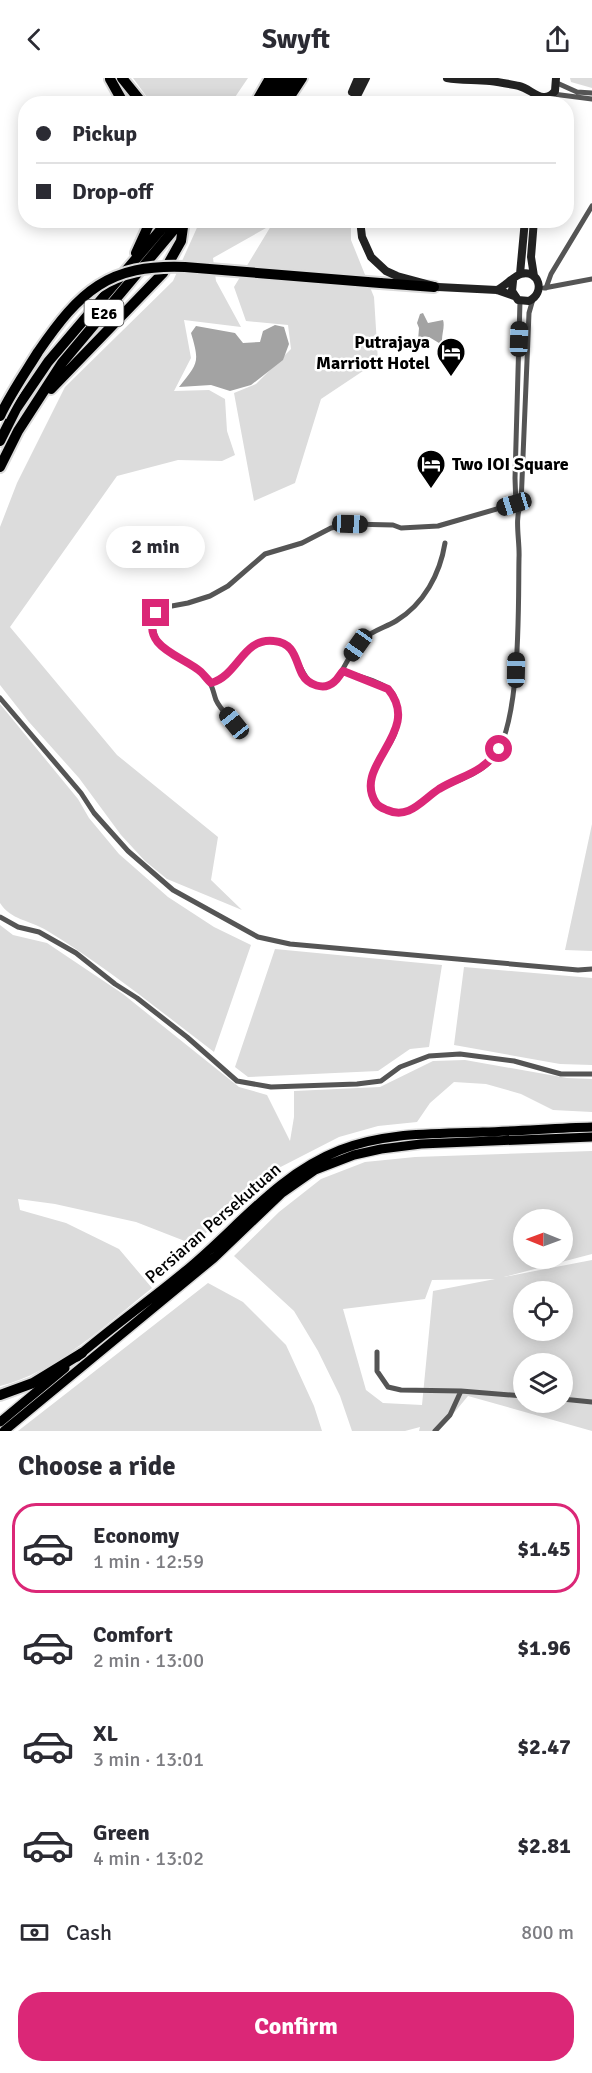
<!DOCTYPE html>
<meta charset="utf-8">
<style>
body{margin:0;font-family:Signika,sans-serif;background:#f7f7f7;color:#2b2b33;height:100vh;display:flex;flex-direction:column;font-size:22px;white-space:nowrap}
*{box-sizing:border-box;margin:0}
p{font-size:20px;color:#7c7c81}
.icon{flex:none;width:33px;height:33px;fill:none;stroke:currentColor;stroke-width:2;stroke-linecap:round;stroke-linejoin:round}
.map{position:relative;height:1353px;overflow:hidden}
.sheet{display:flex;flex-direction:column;background:#fff;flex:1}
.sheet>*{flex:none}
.top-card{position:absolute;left:18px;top:18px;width:556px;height:132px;border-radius:24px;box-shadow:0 3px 15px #0003;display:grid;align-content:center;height:132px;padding:0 18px;background:#fff}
.needle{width:39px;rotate:271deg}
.fabs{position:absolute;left:513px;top:1131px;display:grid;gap:12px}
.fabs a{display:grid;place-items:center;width:60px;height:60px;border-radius:50%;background:#fff;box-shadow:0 3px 15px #0003;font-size:30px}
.end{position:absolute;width:27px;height:27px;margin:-14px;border:8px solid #db2777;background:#fff;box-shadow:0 0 0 3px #fff}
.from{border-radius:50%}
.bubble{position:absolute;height:42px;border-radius:21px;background:#fff;box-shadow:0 3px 15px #0003;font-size:20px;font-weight:700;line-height:42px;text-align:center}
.car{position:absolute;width:18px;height:36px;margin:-18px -9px;border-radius:8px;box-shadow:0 0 4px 2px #0007;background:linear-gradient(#222 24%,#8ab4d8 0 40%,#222 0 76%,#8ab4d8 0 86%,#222 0)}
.top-card b{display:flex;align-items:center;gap:21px;height:57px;font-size:22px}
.top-card b+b{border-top:2px solid #e1e1e2}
.top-card i{width:15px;height:15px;background:#2b2b33}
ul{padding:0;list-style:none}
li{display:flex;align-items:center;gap:18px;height:90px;margin:0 12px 9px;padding:0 6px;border:3px solid transparent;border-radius:24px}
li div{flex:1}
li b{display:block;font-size:22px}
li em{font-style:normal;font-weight:700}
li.selected{border-color:#db2777}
li>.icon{width:54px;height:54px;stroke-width:1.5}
h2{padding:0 18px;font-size:27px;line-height:72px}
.pay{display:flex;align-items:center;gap:15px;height:66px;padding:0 18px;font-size:22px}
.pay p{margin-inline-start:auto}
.button{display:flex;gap:12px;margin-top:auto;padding:12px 18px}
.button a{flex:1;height:69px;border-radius:24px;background:#db2777;color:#fff;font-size:24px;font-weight:700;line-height:69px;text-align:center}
header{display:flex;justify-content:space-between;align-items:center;height:78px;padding:0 18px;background:#fff;font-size:27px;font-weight:700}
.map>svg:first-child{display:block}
.green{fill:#dcdcdc;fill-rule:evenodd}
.water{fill:#a3a3a3}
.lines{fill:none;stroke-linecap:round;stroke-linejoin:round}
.primary-casing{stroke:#dbdbdb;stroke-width:12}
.highway-casing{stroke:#dbdbdb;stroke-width:14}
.street{stroke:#555;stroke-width:5}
.secondary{stroke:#222;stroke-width:8}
.primary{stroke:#000;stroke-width:9}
.highway{stroke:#000;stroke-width:10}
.highway-bridge-casing{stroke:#dbdbdb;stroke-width:14;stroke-linecap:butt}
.highway-bridge{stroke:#000;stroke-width:10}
.route{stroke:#db2777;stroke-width:8}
.labels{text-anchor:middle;stroke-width:5;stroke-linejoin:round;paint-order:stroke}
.shield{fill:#fff;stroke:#4c4c4c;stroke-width:1.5}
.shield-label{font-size:16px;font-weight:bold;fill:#000}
.poi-label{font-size:18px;font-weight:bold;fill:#000;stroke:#fff;text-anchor:end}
.street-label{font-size:18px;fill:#000;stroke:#fff}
</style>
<header><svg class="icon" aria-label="back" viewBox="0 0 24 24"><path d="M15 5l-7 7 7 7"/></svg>Swyft<svg class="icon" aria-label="share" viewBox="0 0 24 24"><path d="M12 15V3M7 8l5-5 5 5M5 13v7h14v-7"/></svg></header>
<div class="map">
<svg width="592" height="1353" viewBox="0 0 592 1353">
<rect width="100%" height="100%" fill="#fff"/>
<path class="green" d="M133,0H248L231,25L152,26Z
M570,0H592V10L571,4Z
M200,143H269L266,150L213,180L216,203L241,249L184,242L191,280L174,313L209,312L225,321L227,353L235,377L222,383L178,382L117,398L10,549L117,677L218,759L211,802L242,832L167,801L145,783L121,757L79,700L29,644L0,607V449L17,405L65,309L173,203Z
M274,143H351V162L374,219L378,283L321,321L295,405L254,423L234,315L256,306L291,271L288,247L246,243L234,209Z
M0,626L78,721L89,740L119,776L168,819L214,849L251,867L214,974C159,932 105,888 46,852C29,842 11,842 0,825Z
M592,746V873L565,872Z
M0,847L13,857L47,865L123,916L239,1009L267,1017L290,1063L294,1039V1013L380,1009L433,983L465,982L567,1000L592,1001V1034L553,1032L521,1016L486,1006L454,1004L430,1025L417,1044L378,1048L339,1059L267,1096L236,1122L195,1167L136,1144L55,1126L18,1121L20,1132L66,1145L119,1171L152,1210C108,1245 55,1295 0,1308Z
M275,871L442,887L429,969L410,971L378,993L248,999L235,989Z
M464,889L592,900V987L560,986L454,967Z
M592,1073V1176L504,1199L592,1182V1353L468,1318L439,1353H419L420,1349L405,1353H352L340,1318L318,1273L294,1233L234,1178L279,1134L321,1101L365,1084L415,1079ZM524,1142H562V1180H524ZM495,1201L433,1213L422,1327L383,1325L366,1312L343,1231L425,1221L432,1202ZM524,1214H562V1252H524ZM524,1286H562V1324H524Z
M208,1205L243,1224L286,1267L314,1328L322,1353H18Z"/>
<path class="water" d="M423,235L428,245L443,242C445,248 442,255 442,262L439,265L429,259H426L423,265L418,263L419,250L417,245L420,236Z
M275,247L284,249L289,266L283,282L251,307L230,313L211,307L179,309C198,285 200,285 191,255L196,248L235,255L243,265L260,264L263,253Z"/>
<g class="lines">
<g class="primary-casing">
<path id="primary" d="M77,1279C112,1249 149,1223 184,1194C236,1152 276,1097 340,1072C385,1054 435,1056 483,1054C520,1053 556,1050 592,1049
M0,1344L65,1290
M4,1353L214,1180L282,1115L315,1092L354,1077L381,1071L421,1066L592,1059"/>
</g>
<g class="highway-casing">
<path id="highway" d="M122,0L143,26
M110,1L124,26
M255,26L270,0
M264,26L281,0
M276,26L291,0
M285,26L302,0
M136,175L151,142
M380,205L434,209
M51,311L163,195L181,163L184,142
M0,363L16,331L48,284L169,142
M0,389L18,353L62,285L182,142
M0,1317L33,1305L82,1275"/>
</g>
<path class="street" d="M557,5L577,14L592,15
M553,16L592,21
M544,210L592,201
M546,210L551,196L592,128
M516,429L515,400L520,223
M343,593C357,598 378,602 389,611C394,615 396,622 397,627C398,635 398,647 395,655C387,678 359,697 376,724C380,731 392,735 399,735C417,734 427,717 442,710C457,702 476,697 490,684C522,654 518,525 519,480C520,463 514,441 521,426L529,235L533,221
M211,605C239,597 243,559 274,563C306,566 297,626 335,604C345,590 350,573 363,561C372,553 386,549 396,543C424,526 440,496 445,465
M0,620L81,715L94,735L128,773L173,812L258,859L290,866L578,892L592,891
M234,645C228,638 220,631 216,622C214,617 213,610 210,605C194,577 151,582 153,541L161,530L188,525L210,518L228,508L265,476L302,465L331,450L350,446L393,447L401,450L438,448L514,426H521
M0,839L18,849L39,854L76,875L115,906L137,920L187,959L237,1003L271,1009L357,1006L381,1003L400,989L429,978L460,976L514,983L561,996H592
M377,1274V1293L388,1309L401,1312L461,1313L524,1318
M562,1321L592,1324
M435,1353L450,1337L461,1313"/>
<path class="secondary" d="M447,0C461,3 476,1 490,3C500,4 509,6 519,8C532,11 543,28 555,13L556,0
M352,14L358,0
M353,26L366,0
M360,142L362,159L371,179L386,193L397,198L438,209L497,212L514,218
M534,142L531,179L534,198
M520,196L525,142
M497,212C505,208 514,198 521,196C539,191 546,215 529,223L518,222L512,213L513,203"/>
<use href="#primary" class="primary"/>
<use href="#highway" class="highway"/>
<g class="highway-bridge-casing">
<path id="highway-bridge" d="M0,338C11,315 25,295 38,274C80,213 108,186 185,189L380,205"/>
</g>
<use href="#highway-bridge" class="highway-bridge"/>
</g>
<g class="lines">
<path class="route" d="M156,535C139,569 183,578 201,594C204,597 208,602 211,605C238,598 243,559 274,563C295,565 295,582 302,596C308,607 324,613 334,604C338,601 340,596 343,593L388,611C424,654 351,687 376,725C379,729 382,730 387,732C409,742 422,722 439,711C462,697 482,696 499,671"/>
</g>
<defs>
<g id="hotel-pin" transform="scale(1.5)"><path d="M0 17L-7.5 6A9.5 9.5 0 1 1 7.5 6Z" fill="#000" stroke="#fff"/><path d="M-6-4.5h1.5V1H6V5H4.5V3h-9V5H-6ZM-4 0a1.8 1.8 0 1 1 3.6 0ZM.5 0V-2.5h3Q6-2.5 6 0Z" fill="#fff"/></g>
</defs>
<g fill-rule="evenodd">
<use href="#hotel-pin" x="451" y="274"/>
<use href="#hotel-pin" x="431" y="386"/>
</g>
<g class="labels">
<rect class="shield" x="84.5" y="222" width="39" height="26" rx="4.5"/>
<g class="shield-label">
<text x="104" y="241">E26</text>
</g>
<g class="poi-label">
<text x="430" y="270">Putrajaya<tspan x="430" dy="21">Marriott Hotel</tspan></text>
<text x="452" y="392" text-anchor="start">Two IOI Square</text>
</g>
<g class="street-label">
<text transform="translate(213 1145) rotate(-41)" y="6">Persiaran Persekutuan</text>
</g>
</g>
</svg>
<div class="fabs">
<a><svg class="needle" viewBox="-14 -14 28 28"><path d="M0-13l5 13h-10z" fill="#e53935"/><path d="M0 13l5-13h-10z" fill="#7c7c81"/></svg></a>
<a><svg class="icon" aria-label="locate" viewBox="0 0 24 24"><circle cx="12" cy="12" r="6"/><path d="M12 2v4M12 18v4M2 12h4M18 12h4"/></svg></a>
<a><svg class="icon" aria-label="layers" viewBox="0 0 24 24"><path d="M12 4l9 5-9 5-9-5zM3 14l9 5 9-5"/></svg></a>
</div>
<i class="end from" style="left:499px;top:671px"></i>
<i class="end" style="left:156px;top:535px"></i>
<div class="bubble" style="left:106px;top:448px;width:99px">2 min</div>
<i class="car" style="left:519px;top:261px;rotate:2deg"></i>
<i class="car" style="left:514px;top:426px;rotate:253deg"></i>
<i class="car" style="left:350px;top:446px;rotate:92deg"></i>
<i class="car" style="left:358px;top:567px;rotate:215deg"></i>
<i class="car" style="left:516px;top:592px;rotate:1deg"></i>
<i class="car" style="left:234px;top:645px;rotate:321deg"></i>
<div class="top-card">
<b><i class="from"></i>Pickup</b>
<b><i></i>Drop-off</b>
</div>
</div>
<section class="sheet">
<h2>Choose a ride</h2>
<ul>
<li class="selected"><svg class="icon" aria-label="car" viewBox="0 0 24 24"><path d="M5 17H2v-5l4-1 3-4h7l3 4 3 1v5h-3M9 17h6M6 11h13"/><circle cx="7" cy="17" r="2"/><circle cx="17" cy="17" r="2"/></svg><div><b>Economy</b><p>1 min · 12:59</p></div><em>$1.45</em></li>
<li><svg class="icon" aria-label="car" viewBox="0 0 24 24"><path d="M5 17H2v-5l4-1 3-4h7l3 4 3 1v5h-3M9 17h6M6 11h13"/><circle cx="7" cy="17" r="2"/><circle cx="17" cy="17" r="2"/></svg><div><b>Comfort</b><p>2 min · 13:00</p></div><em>$1.96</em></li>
<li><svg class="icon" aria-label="car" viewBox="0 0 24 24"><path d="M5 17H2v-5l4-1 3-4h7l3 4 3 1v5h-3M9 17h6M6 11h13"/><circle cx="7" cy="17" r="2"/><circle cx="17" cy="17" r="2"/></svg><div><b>XL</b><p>3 min · 13:01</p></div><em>$2.47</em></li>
<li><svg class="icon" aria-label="car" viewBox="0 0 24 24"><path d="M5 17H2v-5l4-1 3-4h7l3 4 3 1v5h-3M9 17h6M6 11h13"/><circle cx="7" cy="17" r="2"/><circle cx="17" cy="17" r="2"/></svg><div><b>Green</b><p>4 min · 13:02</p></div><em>$2.81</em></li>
</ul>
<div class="pay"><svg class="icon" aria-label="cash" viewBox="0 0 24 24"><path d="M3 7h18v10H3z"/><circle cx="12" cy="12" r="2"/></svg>Cash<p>800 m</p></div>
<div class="button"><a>Confirm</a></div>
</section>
